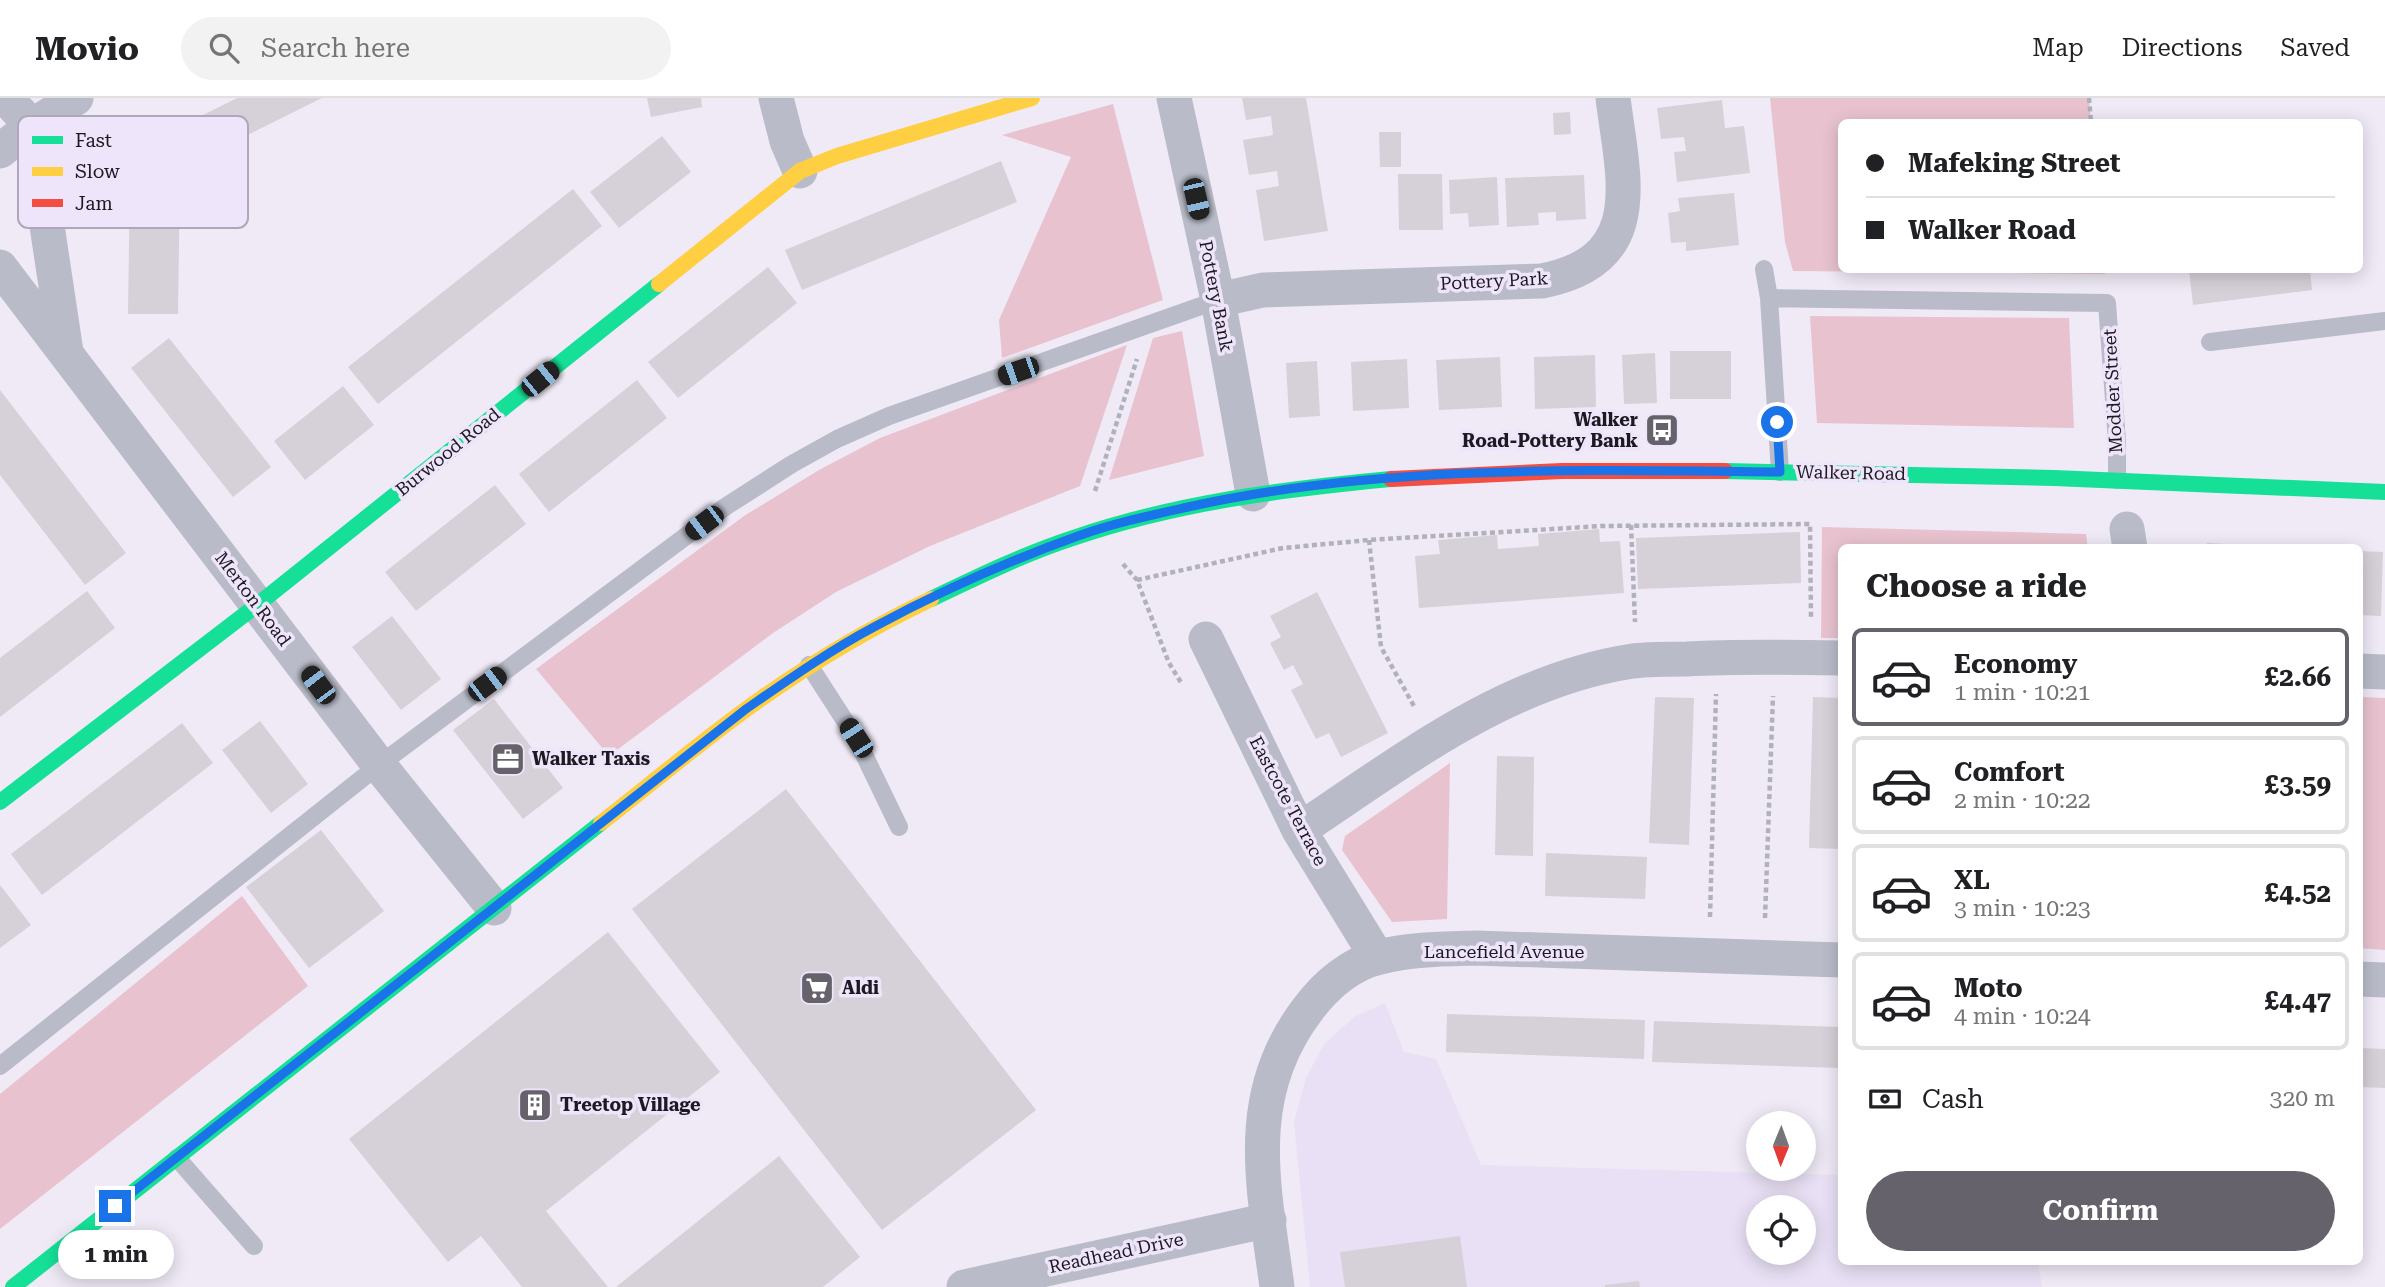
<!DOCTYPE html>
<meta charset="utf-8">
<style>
body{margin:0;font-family:"Roboto Serif",serif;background:#f2f2f2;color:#202124;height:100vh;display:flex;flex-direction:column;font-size:26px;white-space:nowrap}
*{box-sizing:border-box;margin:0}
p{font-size:23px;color:#757577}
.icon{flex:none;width:38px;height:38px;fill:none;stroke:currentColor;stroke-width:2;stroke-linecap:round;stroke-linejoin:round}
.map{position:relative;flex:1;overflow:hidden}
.details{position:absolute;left:1838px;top:446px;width:525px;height:721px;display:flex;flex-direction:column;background:#fff;border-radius:10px;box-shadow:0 4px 18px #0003}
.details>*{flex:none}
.guide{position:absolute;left:1838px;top:21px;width:525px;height:154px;border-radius:10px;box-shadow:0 4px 18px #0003;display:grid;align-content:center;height:154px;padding:0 28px;background:#fff}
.needle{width:46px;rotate:181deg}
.tools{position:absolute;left:1746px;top:1013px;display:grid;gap:14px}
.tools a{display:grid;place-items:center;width:70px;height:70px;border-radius:50%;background:#fff;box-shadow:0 4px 18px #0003;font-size:35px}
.end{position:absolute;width:32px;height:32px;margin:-16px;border:9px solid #1a73e8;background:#fff;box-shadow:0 0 0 4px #fff}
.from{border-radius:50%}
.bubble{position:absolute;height:49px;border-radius:24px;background:#fff;box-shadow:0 4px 18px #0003;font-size:23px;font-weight:700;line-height:49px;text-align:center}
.car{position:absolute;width:21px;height:42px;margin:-21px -10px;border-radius:9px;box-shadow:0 0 5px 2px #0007;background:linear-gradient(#222 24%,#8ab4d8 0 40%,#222 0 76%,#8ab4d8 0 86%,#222 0)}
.guide b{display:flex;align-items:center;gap:24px;height:66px;font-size:26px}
.guide b+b{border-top:2px solid #e0e0e0}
.guide i{width:18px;height:18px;background:#202124}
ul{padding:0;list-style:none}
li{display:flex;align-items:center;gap:21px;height:98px;margin:0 14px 10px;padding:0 14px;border:4px solid #e0e0e0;border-radius:10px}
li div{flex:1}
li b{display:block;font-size:26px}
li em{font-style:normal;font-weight:700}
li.selected{border-color:#66626c}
li>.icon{width:63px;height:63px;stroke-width:1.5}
h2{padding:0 28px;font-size:32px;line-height:84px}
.pay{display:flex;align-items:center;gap:18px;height:77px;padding:0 28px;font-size:26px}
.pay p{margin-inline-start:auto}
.button{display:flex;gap:14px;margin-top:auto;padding:14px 28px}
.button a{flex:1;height:80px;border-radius:42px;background:#66626c;color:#fff;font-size:28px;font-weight:700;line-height:80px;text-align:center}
header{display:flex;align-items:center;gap:42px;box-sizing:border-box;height:98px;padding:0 35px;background:#fff;border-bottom:2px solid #e0e0e0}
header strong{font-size:33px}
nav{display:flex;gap:38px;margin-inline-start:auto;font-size:24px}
.search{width:490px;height:63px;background:#f2f2f2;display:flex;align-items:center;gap:18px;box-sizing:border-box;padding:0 24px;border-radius:38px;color:#757577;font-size:26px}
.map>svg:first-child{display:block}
.built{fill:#e9e0f5;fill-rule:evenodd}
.green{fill:#e8c3cf}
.building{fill:#d6d0d9}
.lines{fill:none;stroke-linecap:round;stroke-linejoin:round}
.path{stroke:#b1b1bc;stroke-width:4.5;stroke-dasharray:5 3.5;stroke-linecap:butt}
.lane{stroke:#b9bbc8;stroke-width:18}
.street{stroke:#b9bbc8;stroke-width:35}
.fast{stroke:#16e098;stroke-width:16}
.slow{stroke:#ffcf43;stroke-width:16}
.jam{stroke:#f24e42;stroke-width:16}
.route{stroke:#1a73e8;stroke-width:9}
.labels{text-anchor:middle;stroke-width:7;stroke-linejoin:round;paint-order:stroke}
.street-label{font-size:18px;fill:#1d1921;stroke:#eee5fb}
.poi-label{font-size:18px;font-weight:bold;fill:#1d1921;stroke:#eee5fb;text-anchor:start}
.key{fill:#eee5fb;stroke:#afa8ba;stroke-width:2}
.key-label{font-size:19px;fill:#1d1921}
</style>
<header>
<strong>Movio</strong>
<div class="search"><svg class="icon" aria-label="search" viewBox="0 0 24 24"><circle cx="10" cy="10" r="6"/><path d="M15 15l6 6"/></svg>Search here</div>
<nav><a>Map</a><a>Directions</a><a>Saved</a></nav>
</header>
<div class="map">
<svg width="2385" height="1189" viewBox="0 0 2385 1189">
<rect width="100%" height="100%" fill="#efeaf6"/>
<path class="built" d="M1385,905L1404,954L1436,961L1481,1067L1841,1077V1164H2038L2042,1189H1310L1294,1024L1306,980L1324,946L1354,919ZM1759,1110H1804V1155H1759Z"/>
<path class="green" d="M1770,0H2089L2091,24H1841V172H2104L2105,176L1793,173L1785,144Z
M1113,6L1163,202L1002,260L999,222L1071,59L1002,37Z
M1810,218L2069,220L2074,330L1817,325Z
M1182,233L1204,358L1109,382L1153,240Z
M1127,247L1080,388L930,448L836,494L773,535L609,658L536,571L744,418L819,372L880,340Z
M1822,429L2086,436L2088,450H1841V540H1821Z
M2360,599L2385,600V852L2359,850Z
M1450,665L1447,821L1392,824L1342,752L1345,738Z
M242,798L308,888L0,1131V996Z"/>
<path class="building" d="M237,0H322L193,64L177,30Z
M647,0H701L702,9L651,19Z
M1242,0H1306L1328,133L1264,143L1256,92L1279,88L1277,73L1249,77L1243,42L1273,37L1271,18L1246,22Z
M1722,2L1725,30L1744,28L1750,75L1677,84L1674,54L1686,53L1684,39L1661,41L1657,10Z
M1570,14L1571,36L1554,37L1553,15Z
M1379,34H1401V69H1380Z
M662,38L691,74L619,130L590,94Z
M1001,63L1017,104L802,192L785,152Z
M1398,76H1442L1443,132H1399Z
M1584,77L1586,121L1556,123V114L1538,115L1539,127L1507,129L1505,80Z
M1497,79L1499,127L1469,129L1468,115L1450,116L1449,82Z
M130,80H180L178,216H128Z
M573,91L602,128L378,306L348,269Z
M1734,95L1739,147L1686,153V144L1671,145L1668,115L1680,113L1678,100Z
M768,169L797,205L678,300L648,264Z
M2189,172H2310L2312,192L2193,207Z
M169,240L271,369L233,399L131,270Z
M1670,253H1731V301H1670Z
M1655,255L1657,305L1624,306L1622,257Z
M1595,257L1596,309L1535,311L1534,259Z
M1500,259L1502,309L1439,312L1436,262Z
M1407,261L1409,310L1353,313L1351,264Z
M1317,263L1320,318L1289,320L1286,265Z
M637,282L667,320L549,414L519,376Z
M343,288L374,327L305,382L274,343Z
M0,292L126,455L85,487L0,377Z
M495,387L526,426L416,513L385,474Z
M1599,431L1600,444L1620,443L1624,495L1419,510L1415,458L1440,456L1438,442L1497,437L1498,451L1539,448L1538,436Z
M1800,434L1801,485L1638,491L1636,440Z
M2207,445L2263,448L2262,450H2207Z
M2359,453L2383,454L2381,518L2359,517Z
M87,493L115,530L0,619V560Z
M1317,494L1388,635L1341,659L1329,635L1316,641L1291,592L1303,586L1293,567L1284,572L1270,545L1281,539L1270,518Z
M392,518L441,581L401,612L352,549Z
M1655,599L1694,600L1689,747L1649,745Z
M1813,599L1841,600V751L1809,750Z
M494,601L563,690L523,721L453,632Z
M260,623L308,686L271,715L222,652Z
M182,625L213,665L42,797L11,756Z
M1497,658L1534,659L1533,758L1495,757Z
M786,691L1036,1012L882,1132L632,811Z
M321,732L384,813L309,870L246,789Z
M1546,755L1647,759L1645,801L1545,798Z
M0,787L31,827L0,850Z
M608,834L720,974L546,1113L608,1189H522L481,1138L448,1164L349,1041Z
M1447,916L1645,922L1644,961L1446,954Z
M1654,923L1841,929V970L1652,964Z
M2359,950L2385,951V990L2359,989Z
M779,1058L860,1159L823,1189H616Z
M1460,1138L1467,1189H1345L1340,1154Z
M1639,1183L1640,1189H1605V1187Z"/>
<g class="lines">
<path class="path" d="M2089,0L2091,24
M1095,393L1137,261
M1631,427L1635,524
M1369,442L1381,549L1415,610
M1123,466L1137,482L1169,565L1182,586
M1137,482L1283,450L1369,442L1602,428L1810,426L1811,520
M1710,819L1716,596
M1765,820L1773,598"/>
<path class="lane" d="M1764,171L1769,200L1780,374
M1769,200L2107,205L2117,344V382
M2210,244L2385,223
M809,567L856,640L899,729
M0,968L379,667L725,409L792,366L837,341L889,318L1218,202
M177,1060L254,1148"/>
<path class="street" d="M6,0L32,28L66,254
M776,0L787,43L800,73
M1174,0L1218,202L1253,396
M0,53L32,28L76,0
M0,169L379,667L494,810
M1218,202L1263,192L1542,183C1649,162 1623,81 1613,0
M2127,431L2130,450
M1206,541L1299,732L1377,859
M2359,573L2385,574
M1299,732C1403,663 1506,582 1633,563C1651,561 1669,561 1687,561C1738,558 1789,559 1841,560
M2359,881L2385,882
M964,1189L1269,1122
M1277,1189C1264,1089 1241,998 1308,911C1325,888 1351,865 1380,859C1411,851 1444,851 1476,850L1841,862"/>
<path class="fast" d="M1725,373L2054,380L2385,394
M931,501C977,479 1024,456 1073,440C1175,405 1283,391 1391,381
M0,704L257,507L659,186
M13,1189L601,725"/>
<path class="slow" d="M659,186L800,73L837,58L1032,0
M601,725C650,687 698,646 748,610C806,568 866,532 931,501"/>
<path class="jam" d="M1391,381L1562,373H1725"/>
</g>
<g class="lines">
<path class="route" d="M115,1108L746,611C788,582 829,553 874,529C939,494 1008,463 1078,438C1114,425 1152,417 1188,409C1382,366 1583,372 1780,374L1777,324"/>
</g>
<defs>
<g id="bus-square" transform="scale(1.75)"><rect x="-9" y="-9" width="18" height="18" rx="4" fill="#66626c" stroke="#eee5fb"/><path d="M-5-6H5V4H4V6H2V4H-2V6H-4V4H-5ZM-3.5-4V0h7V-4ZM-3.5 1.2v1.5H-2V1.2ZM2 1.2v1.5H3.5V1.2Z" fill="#fff"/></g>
<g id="office-square" transform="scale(1.75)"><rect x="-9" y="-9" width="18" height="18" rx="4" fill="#66626c" stroke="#eee5fb"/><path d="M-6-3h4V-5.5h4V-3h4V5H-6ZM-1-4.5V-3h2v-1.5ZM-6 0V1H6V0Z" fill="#fff"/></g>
<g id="supermarket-square" transform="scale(1.75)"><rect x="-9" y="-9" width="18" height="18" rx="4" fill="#66626c" stroke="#eee5fb"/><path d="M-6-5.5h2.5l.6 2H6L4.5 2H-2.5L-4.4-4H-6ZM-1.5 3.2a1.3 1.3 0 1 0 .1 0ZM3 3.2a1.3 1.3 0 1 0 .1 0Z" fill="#fff"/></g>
<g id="building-square" transform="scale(1.75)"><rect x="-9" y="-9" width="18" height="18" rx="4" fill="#66626c" stroke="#eee5fb"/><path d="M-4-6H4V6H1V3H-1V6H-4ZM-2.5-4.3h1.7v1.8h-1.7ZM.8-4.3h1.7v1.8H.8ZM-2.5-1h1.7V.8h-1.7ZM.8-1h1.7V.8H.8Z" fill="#fff"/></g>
</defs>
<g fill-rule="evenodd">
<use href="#bus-square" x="1662" y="332"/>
<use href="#office-square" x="508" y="661"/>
<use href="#supermarket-square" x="817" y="890"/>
<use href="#building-square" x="535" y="1007"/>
</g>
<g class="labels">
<g class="street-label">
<text transform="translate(1494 183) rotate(-3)" y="6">Pottery Park</text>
<text transform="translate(1216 198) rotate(79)" y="6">Pottery Bank</text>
<text transform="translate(2113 293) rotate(-93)" y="6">Modder Street</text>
<text transform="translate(448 354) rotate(-39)" y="6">Burwood Road</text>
<text transform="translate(1851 375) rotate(1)" y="6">Walker Road</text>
<text transform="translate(253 501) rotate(53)" y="6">Merton Road</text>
<text transform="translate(1288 703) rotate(62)" y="6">Eastcote Terrace</text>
<text x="1504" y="860">Lancefield Avenue</text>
<text transform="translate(1116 1155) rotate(-12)" y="6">Readhead Drive</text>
</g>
<g class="poi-label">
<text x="1638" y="328" text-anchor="end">Walker<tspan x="1638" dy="21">Road-Pottery Bank</tspan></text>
<text x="532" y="667">Walker Taxis</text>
<text x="842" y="896">Aldi</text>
<text x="560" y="1013">Treetop Village</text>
</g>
</g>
<rect x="18" y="18" width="230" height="112" rx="10" class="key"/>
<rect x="32" y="38" width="31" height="8" fill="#16e098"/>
<rect x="32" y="69" width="31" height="9" fill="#ffcf43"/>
<rect x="32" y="101" width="31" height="8" fill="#f24e42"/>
<g class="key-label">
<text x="75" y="49">Fast</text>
<text x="75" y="80">Slow</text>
<text x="75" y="112">Jam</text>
</g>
</svg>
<div class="tools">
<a><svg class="needle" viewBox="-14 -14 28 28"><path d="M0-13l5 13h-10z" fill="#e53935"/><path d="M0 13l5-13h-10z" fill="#757577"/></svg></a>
<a><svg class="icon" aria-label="locate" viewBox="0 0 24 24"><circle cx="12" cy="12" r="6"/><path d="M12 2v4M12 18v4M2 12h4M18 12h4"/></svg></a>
</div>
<i class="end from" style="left:1777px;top:324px"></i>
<i class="end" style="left:115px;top:1108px"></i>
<div class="bubble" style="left:58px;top:1132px;width:116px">1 min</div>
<i class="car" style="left:1196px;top:101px;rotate:167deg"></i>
<i class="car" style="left:1018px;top:273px;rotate:251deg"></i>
<i class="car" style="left:540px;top:281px;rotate:51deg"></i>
<i class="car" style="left:704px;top:425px;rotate:233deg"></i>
<i class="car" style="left:487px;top:586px;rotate:53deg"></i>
<i class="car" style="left:318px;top:587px;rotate:323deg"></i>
<i class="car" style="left:856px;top:640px;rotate:327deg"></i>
<div class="guide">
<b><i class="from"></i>Mafeking Street</b>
<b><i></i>Walker Road</b>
</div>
<section class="details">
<h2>Choose a ride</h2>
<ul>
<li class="selected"><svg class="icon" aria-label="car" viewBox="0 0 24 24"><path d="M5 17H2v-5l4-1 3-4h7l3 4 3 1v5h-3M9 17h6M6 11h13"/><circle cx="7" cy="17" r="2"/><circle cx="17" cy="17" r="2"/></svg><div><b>Economy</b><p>1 min · 10:21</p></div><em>£2.66</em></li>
<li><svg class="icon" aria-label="car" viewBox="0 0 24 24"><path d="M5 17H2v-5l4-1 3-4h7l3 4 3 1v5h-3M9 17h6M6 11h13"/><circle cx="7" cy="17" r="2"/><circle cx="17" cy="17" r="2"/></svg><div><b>Comfort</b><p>2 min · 10:22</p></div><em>£3.59</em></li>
<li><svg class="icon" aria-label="car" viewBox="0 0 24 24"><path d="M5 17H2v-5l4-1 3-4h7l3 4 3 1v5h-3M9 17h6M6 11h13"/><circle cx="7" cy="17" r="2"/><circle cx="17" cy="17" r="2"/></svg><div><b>XL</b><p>3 min · 10:23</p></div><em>£4.52</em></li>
<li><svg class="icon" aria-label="car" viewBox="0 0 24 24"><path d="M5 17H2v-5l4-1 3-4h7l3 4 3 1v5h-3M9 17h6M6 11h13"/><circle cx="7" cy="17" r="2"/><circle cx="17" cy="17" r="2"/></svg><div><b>Moto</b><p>4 min · 10:24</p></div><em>£4.47</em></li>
</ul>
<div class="pay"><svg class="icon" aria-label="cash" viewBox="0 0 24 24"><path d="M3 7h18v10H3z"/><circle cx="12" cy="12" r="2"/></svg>Cash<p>320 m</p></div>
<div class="button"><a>Confirm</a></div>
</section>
</div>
